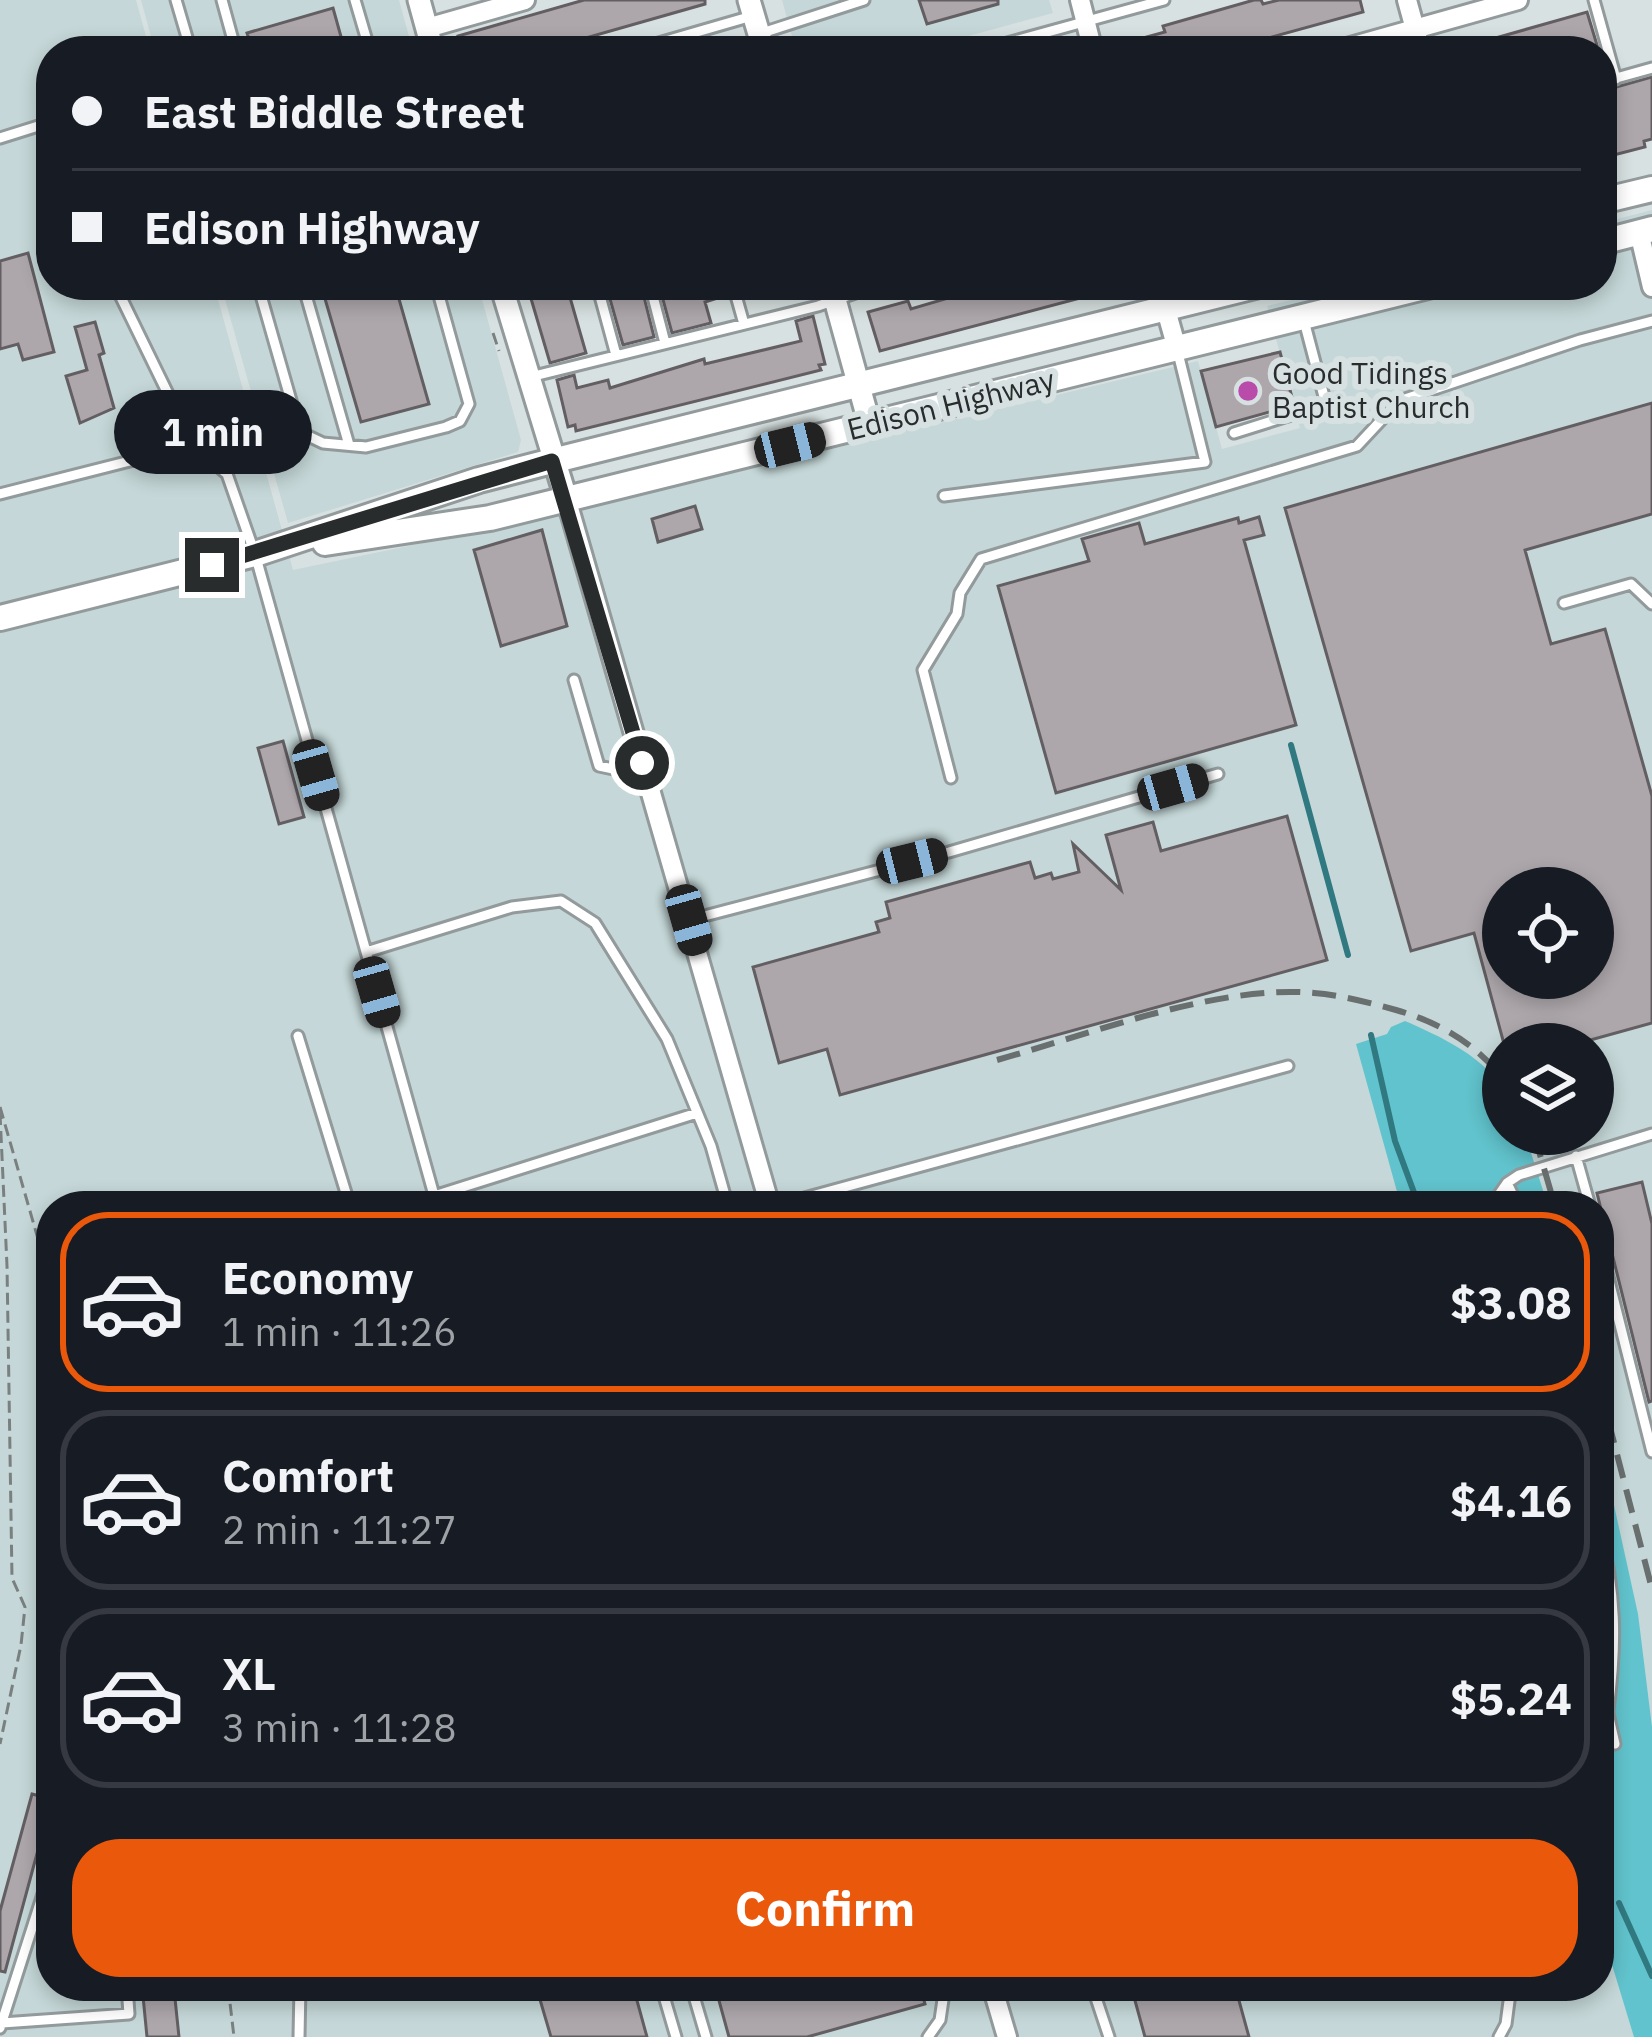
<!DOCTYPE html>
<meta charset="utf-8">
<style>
body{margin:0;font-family:"IBM Plex Sans",sans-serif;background:#242831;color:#f1f3f6;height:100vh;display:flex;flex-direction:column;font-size:45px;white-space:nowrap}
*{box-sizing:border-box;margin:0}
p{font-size:39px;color:#9ea1a6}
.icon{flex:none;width:66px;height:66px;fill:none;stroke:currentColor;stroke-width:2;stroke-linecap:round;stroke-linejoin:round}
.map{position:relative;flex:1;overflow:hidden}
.side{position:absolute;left:36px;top:1191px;width:1578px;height:810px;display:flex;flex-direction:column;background:#171b24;border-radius:48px;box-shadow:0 6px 18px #0003}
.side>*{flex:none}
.hud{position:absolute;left:36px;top:36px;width:1581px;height:264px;border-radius:48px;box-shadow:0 6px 18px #0003;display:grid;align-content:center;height:264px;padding:0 36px;background:#171b24}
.controls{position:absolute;left:1482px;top:867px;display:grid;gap:24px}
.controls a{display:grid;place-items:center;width:132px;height:132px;border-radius:50%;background:#171b24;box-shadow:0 6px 18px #0003;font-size:60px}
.end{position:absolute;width:54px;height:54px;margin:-27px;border:15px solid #292c2c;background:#fff;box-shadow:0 0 0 6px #fff}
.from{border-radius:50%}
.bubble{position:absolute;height:84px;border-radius:42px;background:#171b24;box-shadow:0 6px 18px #0003;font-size:39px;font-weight:800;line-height:84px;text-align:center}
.car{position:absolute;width:36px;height:72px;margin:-36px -18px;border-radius:15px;box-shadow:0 0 9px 3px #0007;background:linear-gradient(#222 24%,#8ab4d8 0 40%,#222 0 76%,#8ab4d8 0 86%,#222 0)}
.hud b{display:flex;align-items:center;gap:42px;height:114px;font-size:45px}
.hud b+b{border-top:3px solid #363941}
.hud i{width:30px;height:30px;background:#f1f3f6}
ul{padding:21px 0 0;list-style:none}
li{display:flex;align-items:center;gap:36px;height:180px;margin:0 24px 18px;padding:0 12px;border:6px solid #363941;border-radius:48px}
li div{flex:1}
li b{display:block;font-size:45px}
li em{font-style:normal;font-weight:800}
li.active{border-color:#ea580c}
li>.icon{width:108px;height:108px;stroke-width:1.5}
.action{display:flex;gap:24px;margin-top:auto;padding:24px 36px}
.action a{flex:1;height:138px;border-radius:48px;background:#ea580c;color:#fff;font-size:48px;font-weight:800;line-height:138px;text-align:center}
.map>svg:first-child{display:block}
.built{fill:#c5d7d8;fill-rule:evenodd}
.forest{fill:#61c3cd}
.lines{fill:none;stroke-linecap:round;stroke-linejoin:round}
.stream{stroke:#317980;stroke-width:6}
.building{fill:#ada7ab;stroke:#635e62;stroke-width:3;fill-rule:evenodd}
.service-casing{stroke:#929a9b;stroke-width:15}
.minor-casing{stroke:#929a9b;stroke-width:24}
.tertiary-casing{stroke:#929a9b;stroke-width:27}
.secondary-casing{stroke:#929a9b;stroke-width:30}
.path{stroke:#7a8080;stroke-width:3;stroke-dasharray:12 6;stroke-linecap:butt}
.service{stroke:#fff;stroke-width:9}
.minor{stroke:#fff;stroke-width:18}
.tertiary{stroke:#fff;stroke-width:21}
.secondary{stroke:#fff;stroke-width:24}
.rail{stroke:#696e6e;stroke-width:6;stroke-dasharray:24 12;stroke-linecap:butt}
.route{stroke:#292c2c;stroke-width:15}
.poi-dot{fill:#b94cab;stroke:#d8e1e1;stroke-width:4.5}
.labels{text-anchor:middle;stroke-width:12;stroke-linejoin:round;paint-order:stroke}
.poi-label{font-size:30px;fill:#292c2c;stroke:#d8e1e1;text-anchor:start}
.street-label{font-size:30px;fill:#292c2c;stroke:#d8e1e1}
</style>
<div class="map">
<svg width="1652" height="2037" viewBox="0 0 1652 2037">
<rect width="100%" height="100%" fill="#d8e1e1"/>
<path class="built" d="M0,0H136L150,51H51V285H214L293,570L566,513L1198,361L1222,449L1300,428L1267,306L1353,285H1602V223L1652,210V2037H0ZM1503,888H1593V978H1503ZM1503,1044H1593V1134H1503ZM51,1206H1599V1986H51Z
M141,0H399L413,51H155Z
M782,0H1049L1053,13L914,51H796Z
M221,285H478L521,440L518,452L288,523Z"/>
<path class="forest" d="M1405,1021C1435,1034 1494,1060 1503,1095C1506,1106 1503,1122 1503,1134H1525L1548,1206H1401L1356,1044L1387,1034L1391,1027Z
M1599,1437L1638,1614L1652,1727V2037H1634L1599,1922Z"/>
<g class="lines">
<path class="stream" d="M1291,745L1348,955
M1371,1035L1395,1141L1419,1206
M1619,1903L1652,1976"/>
</g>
<path class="building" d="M584,0H705V4L575,41L576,46L559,51H462L458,36Z
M919,0H998V4L927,24Z
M1254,0H1261L1263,4L1279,0H1360L1363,12L1221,51H1111L1110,47L1165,32L1163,26Z
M333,8L345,51H253L247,33Z
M1587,12L1597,45L1578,51H1464V47Z
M1652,77V139L1644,141L1645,147L1602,158V91Z
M28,253L54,352L23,360L18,344L0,349V261Z
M321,285H395L429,404L361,422Z
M527,285L567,287L586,353L550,363Z
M606,285H641L654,337L623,345Z
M659,285H724L727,295L705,302L711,323L672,333Z
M978,285H1114V289L880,351L868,312L908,301L911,309L979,289Z
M813,316L825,364L819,365L821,370L576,431L575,425L568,427L557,380L574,375L577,388L608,380L610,388L704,359L705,364L801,341L796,321Z
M95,322L104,353L99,355L114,408L80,423L66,376L87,370L75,327Z
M1280,352L1294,405L1216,427L1201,371Z
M1652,403V514L1525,550L1551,644L1605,629L1652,796V1023L1576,1044H1504L1474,933L1411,951L1285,508ZM1503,888H1593V978H1503Z
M695,506L702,529L658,542L652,519Z
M1259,517L1264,535L1244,540L1296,725L1056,793L998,586L1089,561L1082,539L1139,523L1145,544L1238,518L1239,523Z
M542,530L567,626L501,646L474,550Z
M283,741L304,817L279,824L258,748Z
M1287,816L1327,960L840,1095L827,1049L779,1063L753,967L879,932L876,922L890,918L886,902L1030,862L1035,878L1051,873L1053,879L1079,872L1073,844L1121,890L1106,835L1153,822L1161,851Z
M1642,1182L1652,1224V1401L1649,1402L1597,1193Z
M32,1794L51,1799V1825L45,1824L5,1972L0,1971V1911Z
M142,1986L174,1989L179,2037H147Z
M536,1986H633L647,2037H551Z
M715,1986H920L925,2004L807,2037H729Z
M1131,1986H1235L1249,2037H1145Z"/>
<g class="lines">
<g class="service-casing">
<path id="service" d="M176,0L191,51
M222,0L236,51
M355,0L370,51
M1594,0L1616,79
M759,34L864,0
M631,51L752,16
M978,51L1164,0
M1602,82L1652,68
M0,138L51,122
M115,285L193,445L227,474L255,554L437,1206
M258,285L300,432L323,443L366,447L446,427L460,421L469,404L436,285
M303,285L349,445
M597,285L616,355
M650,285L665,343
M733,285L744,324
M530,377L818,306L879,285
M1234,433L1326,404L1303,317
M0,494L193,445
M944,496L1205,462L1177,349
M1564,603L1631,584L1652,604
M574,680L599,766L618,770L642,762
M951,778L923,670L957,614L960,593L981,559L1357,446L1399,401L1580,340L1652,321
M689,920L949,852L1218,774
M366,952L512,907L561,901L595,923L667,1039L711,1146L728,1206
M298,1036L350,1206
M1576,1156L1590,1206
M1507,1183L1518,1206
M434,1196L697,1113
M775,1206L1288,1066
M1491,1206L1507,1183L1519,1175L1652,1134
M1599,1241L1652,1452
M1599,1525C1616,1592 1617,1642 1608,1710
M1599,1674L1615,1744
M661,1986L676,2037
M691,1986L706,2037
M1092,1986L1109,2037
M2,2023L129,2014L127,1986
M0,2028L51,1869
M299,2037L300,1986
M928,2037L940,2020L945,1986
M1499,2037L1506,2024L1511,1986"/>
</g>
<g class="minor-casing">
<path id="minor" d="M1080,0L1093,51
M1407,0L1421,51
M427,28L525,0
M1336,51L1518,0
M1639,232L1652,287
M1159,285L1177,349
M566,498L770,1206
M992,1986L1007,2037"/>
</g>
<g class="tertiary-casing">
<path id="tertiary" d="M419,0L433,51
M749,0L764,51
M501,285L566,498
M831,285L870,426"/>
</g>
<g class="secondary-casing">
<path id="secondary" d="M1602,201L1652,189
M1602,242L1652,229
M325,543L490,518L1432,285
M0,618L255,554L479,480L552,461L1259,285"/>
</g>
<path class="path" d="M493,333L499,351
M0,1107L51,1284
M0,1113L7,1266L12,1578L25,1607L21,1645L0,1744
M228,1986L234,2037"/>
<use href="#service" class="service"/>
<use href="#minor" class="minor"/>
<use href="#tertiary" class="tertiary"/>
<use href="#secondary" class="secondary"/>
<path class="rail" d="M997,1060C1090,1034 1219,984 1314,993C1341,995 1370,1003 1396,1010C1438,1022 1476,1043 1503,1079
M1534,1134L1555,1206
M1599,1385L1652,1589"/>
</g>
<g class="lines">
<path class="route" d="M212,565L552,461L642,763"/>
</g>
<circle class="poi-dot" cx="1248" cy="391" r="12"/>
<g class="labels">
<g class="poi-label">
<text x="1272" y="384">Good Tidings<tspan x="1272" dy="34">Baptist Church</tspan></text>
</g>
<g class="street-label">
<text transform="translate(951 405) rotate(-14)" y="10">Edison Highway</text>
</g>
</g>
</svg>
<div class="controls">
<a><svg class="icon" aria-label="locate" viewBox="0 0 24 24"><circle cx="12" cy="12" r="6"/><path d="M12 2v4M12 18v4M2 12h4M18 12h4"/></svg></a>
<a><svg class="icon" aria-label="layers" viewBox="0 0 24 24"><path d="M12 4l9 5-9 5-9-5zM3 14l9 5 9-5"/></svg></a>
</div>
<i class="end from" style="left:642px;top:763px"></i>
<i class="end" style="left:212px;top:565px"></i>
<div class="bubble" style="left:114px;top:390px;width:198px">1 min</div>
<i class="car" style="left:790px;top:445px;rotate:76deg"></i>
<i class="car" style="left:316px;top:775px;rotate:164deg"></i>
<i class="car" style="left:1173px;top:787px;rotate:74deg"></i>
<i class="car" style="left:912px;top:861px;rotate:76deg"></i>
<i class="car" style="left:689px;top:920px;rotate:164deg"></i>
<i class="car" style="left:377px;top:992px;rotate:164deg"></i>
<div class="hud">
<b><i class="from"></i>East Biddle Street</b>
<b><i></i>Edison Highway</b>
</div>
<section class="side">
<ul>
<li class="active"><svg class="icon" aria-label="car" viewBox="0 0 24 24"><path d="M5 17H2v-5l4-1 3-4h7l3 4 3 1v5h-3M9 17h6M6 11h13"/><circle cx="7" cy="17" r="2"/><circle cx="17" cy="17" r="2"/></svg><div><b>Economy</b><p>1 min · 11:26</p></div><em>$3.08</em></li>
<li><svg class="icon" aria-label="car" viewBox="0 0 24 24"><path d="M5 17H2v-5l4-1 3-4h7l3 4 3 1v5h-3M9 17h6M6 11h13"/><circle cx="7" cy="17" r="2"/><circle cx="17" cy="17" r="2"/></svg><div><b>Comfort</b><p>2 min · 11:27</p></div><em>$4.16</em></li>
<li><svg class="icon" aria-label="car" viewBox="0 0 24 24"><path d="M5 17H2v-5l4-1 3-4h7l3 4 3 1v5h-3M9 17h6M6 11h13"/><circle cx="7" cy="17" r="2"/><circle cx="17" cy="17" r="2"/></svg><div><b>XL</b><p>3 min · 11:28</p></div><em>$5.24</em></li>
</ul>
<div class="action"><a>Confirm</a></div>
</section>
</div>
